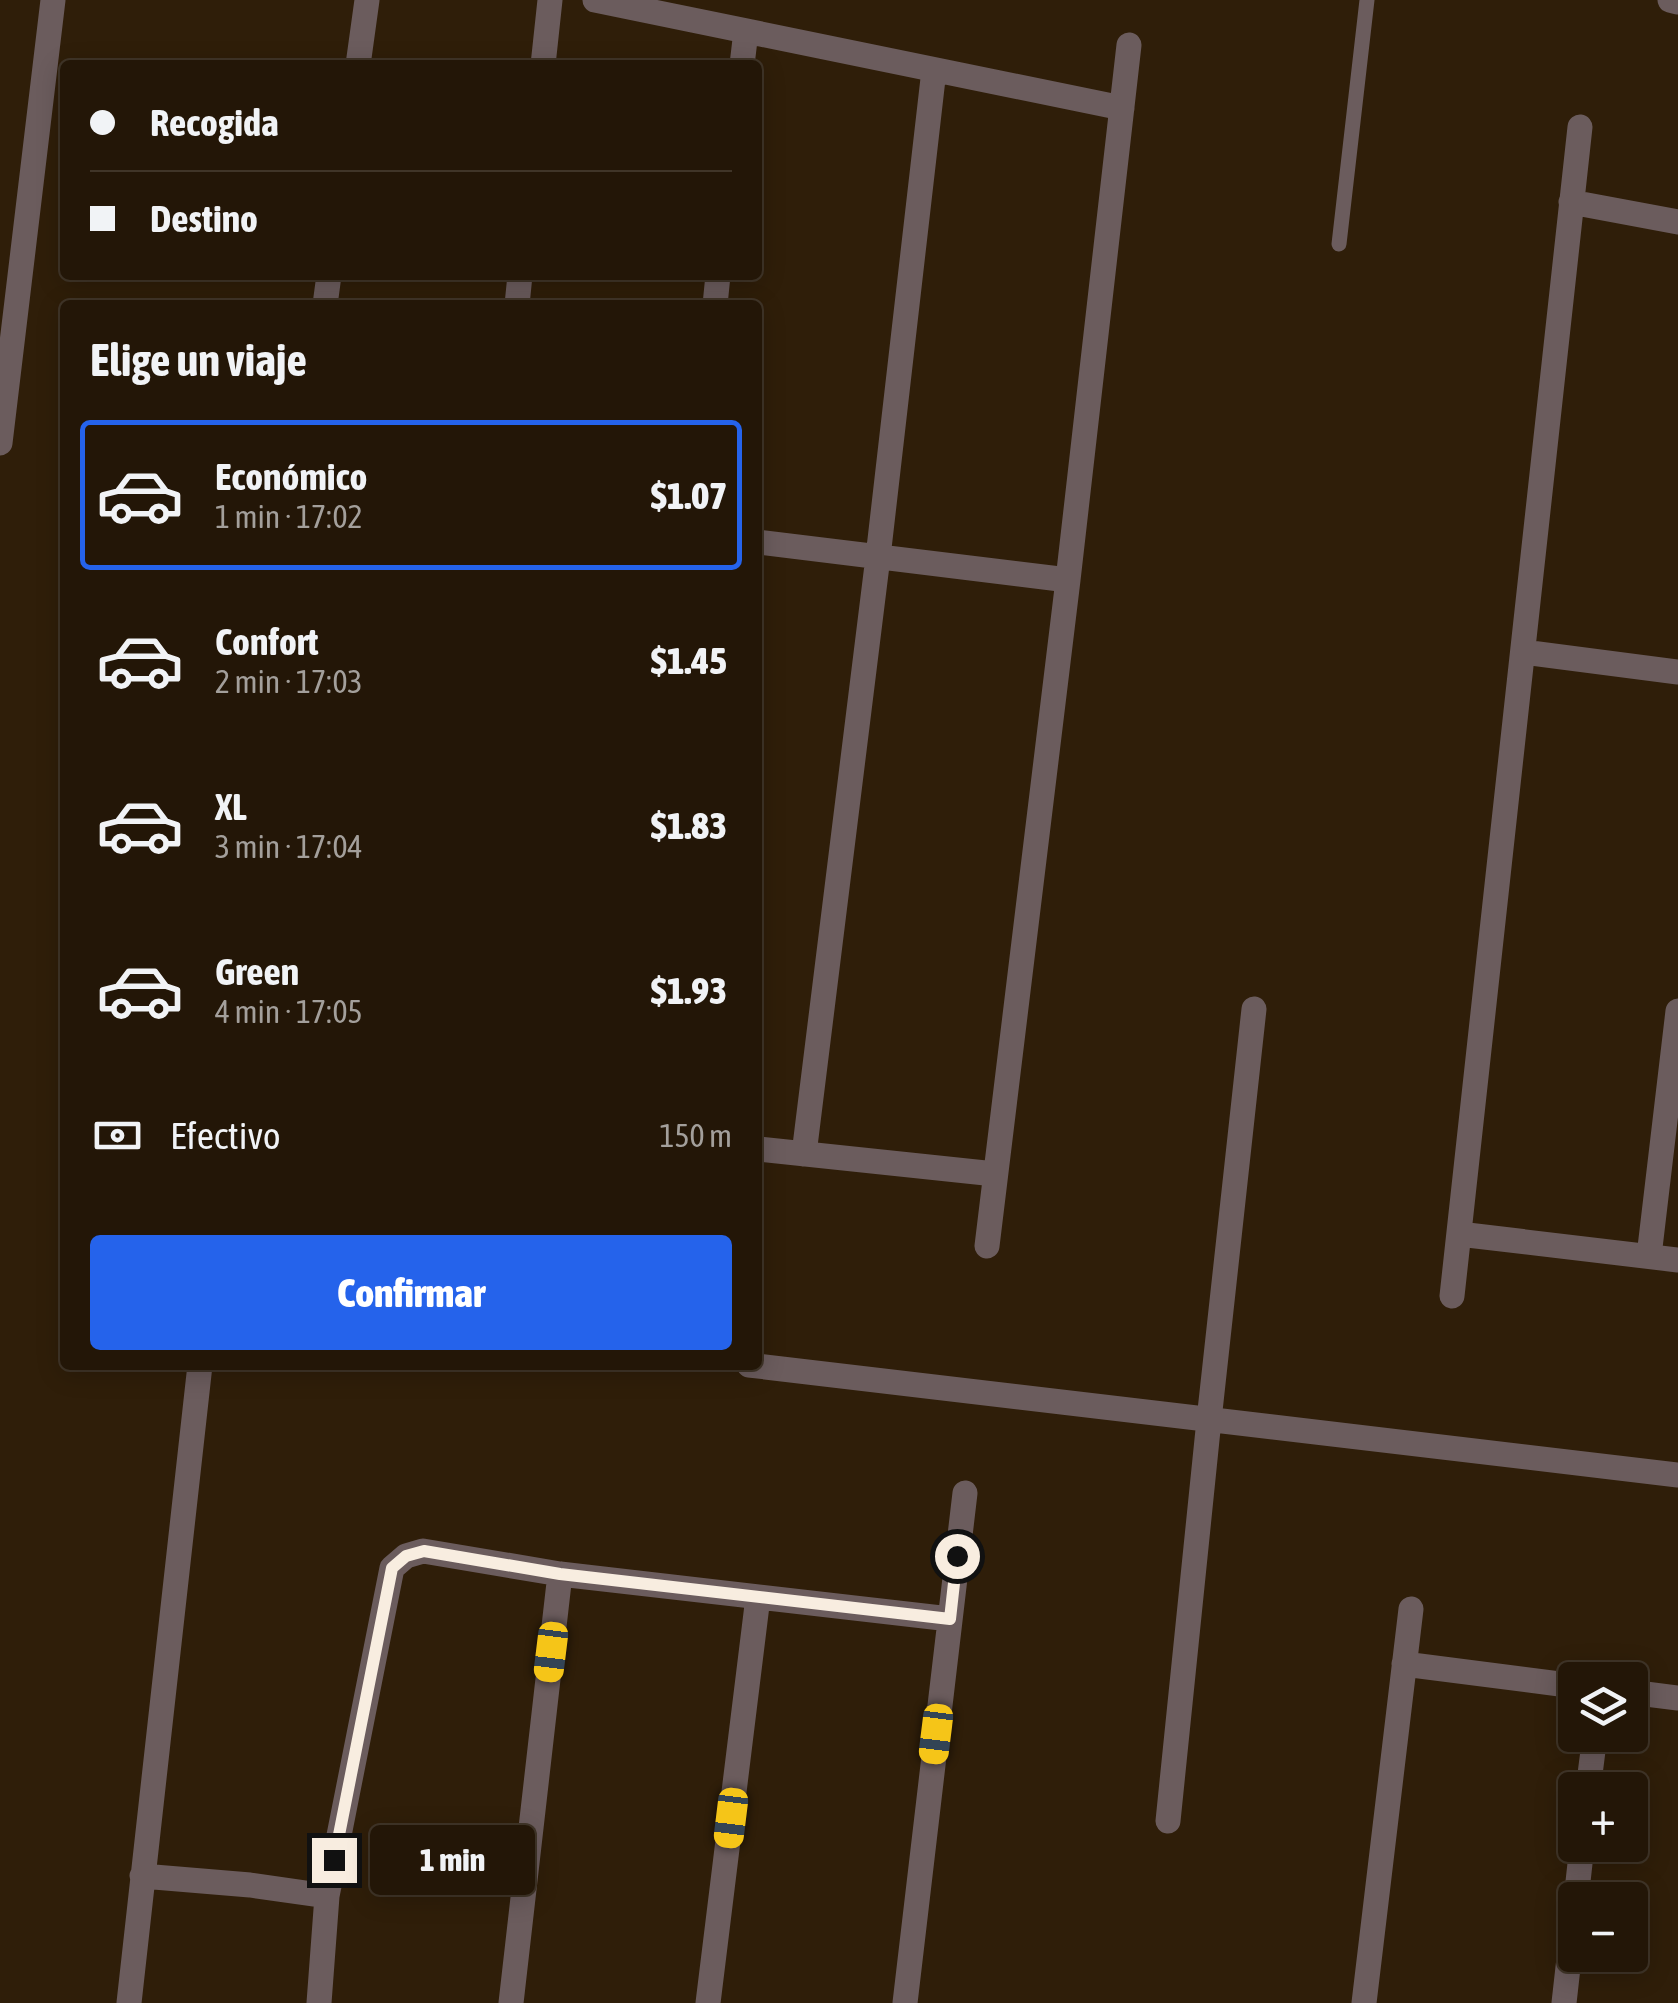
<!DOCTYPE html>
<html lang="es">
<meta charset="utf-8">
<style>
body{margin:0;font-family:"Asap Condensed",sans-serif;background:#2f2315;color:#f1f3f6;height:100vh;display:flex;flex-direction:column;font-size:38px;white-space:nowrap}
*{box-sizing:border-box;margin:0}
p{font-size:32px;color:#a39f9b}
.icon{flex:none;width:55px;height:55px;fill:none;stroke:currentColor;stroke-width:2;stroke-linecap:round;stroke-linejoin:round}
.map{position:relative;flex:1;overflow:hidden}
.drawer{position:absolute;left:60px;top:300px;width:702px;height:1070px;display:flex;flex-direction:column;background:#231607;border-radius:10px;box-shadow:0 5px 25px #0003,0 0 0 2px #403528}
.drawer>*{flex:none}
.guide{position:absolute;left:60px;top:60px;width:702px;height:220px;border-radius:10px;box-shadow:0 5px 25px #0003,0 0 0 2px #403528;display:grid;align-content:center;height:220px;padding:0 30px;background:#231607}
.buttons{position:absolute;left:1558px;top:1662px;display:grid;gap:20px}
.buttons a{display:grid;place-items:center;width:90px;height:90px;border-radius:10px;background:#231607;box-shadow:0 5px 25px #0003,0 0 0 2px #403528;font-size:50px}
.end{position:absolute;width:45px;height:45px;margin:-22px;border:12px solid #f8ede0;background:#111;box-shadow:0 0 0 5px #111}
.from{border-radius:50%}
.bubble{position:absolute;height:70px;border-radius:10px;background:#231607;box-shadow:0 5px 25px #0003,0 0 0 2px #403528;font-size:32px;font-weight:800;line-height:70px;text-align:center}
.car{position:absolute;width:30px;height:60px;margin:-30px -15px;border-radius:12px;box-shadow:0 0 8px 2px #0007;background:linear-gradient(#f5c518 24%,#345 0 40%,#f5c518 0 76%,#345 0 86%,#f5c518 0)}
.guide b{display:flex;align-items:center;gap:35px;height:95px;font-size:38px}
.guide b+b{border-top:2px solid #403528}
.guide i{width:25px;height:25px;background:#f1f3f6}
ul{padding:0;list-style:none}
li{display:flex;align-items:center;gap:30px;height:150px;margin:0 20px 15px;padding:0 10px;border:5px solid transparent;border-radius:10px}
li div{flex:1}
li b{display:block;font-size:38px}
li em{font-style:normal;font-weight:800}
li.current{border-color:#2563eb}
li>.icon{width:90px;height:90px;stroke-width:1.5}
h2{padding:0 30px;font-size:45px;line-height:120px}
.pay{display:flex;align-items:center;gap:25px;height:110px;padding:0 30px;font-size:38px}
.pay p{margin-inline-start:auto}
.action{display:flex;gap:20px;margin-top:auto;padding:20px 30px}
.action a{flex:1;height:115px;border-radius:10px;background:#2563eb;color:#fff;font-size:40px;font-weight:800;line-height:115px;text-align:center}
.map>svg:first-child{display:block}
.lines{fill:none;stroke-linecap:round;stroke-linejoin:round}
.lane{stroke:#6b5c5d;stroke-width:15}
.street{stroke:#6b5c5d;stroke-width:25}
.route{stroke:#f8ede0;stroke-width:12}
</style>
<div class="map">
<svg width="1678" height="2003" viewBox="0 0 1678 2003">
<rect width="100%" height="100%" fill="#2f1e09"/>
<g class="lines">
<path class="lane" d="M1339,244L1367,0"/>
<path class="street" d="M595,0L1122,108
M1670,0L1678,2
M358,65L367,0
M543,65L550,0
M742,65L746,31
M1571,202L1678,222
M325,305L329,275
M517,305L520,275
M715,305L718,275
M0,443L53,0
M758,542L1068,580
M1523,652L1678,672
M758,1149L995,1174
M804,1154L878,557L934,70
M1459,1234L1678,1260
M987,1246L1068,580L1129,45
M1649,1256L1678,1011
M1452,1296L1580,127
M749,1365L1678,1475
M1404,1664L1575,1686
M1630,1692L1678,1698
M1588,1790L1595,1735
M1168,1821L1209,1420L1254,1009
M142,1876L250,1885L327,1896
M1576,1900L1582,1845
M129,2003L200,1365
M319,2003L327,1896L392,1568L406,1556L423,1551L560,1574L950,1619
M511,2003L560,1574
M708,2003L758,1597
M905,2003L965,1493
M1364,2003L1411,1609
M1564,2003L1575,1905"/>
</g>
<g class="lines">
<path class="route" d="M334,1860L392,1568L406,1556L424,1551L560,1574L950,1619L957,1556"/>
</g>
</svg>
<div class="buttons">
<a><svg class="icon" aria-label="layers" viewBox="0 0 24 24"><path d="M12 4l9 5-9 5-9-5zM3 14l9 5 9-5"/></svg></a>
<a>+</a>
<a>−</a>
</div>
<i class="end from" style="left:957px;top:1556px"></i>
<i class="end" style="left:334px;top:1860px"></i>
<div class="bubble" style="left:370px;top:1825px;width:165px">1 min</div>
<i class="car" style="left:551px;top:1652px;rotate:187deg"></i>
<i class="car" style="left:936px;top:1734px;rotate:187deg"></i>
<i class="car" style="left:731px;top:1818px;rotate:187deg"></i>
<div class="guide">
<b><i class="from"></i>Recogida</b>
<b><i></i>Destino</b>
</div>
<section class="drawer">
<h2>Elige un viaje</h2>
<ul>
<li class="current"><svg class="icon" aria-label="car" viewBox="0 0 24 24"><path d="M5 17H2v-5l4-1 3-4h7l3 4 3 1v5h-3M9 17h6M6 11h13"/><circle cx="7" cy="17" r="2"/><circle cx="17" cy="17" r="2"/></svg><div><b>Económico</b><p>1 min · 17:02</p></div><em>$1.07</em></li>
<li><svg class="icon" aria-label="car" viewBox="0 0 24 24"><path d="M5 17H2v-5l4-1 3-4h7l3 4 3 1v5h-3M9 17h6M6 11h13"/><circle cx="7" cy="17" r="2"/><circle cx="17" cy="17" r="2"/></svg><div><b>Confort</b><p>2 min · 17:03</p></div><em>$1.45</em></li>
<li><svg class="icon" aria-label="car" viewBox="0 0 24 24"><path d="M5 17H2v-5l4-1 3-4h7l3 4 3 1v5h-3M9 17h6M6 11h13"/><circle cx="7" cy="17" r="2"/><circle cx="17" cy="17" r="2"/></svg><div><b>XL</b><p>3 min · 17:04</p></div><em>$1.83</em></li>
<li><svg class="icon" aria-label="car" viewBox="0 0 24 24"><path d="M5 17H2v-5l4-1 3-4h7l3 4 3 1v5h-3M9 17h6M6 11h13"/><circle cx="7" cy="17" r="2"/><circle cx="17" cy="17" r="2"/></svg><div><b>Green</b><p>4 min · 17:05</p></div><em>$1.93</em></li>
</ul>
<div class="pay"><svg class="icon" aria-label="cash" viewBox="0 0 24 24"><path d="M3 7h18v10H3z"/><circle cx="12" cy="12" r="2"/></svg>Efectivo<p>150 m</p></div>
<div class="action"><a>Confirmar</a></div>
</section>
</div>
